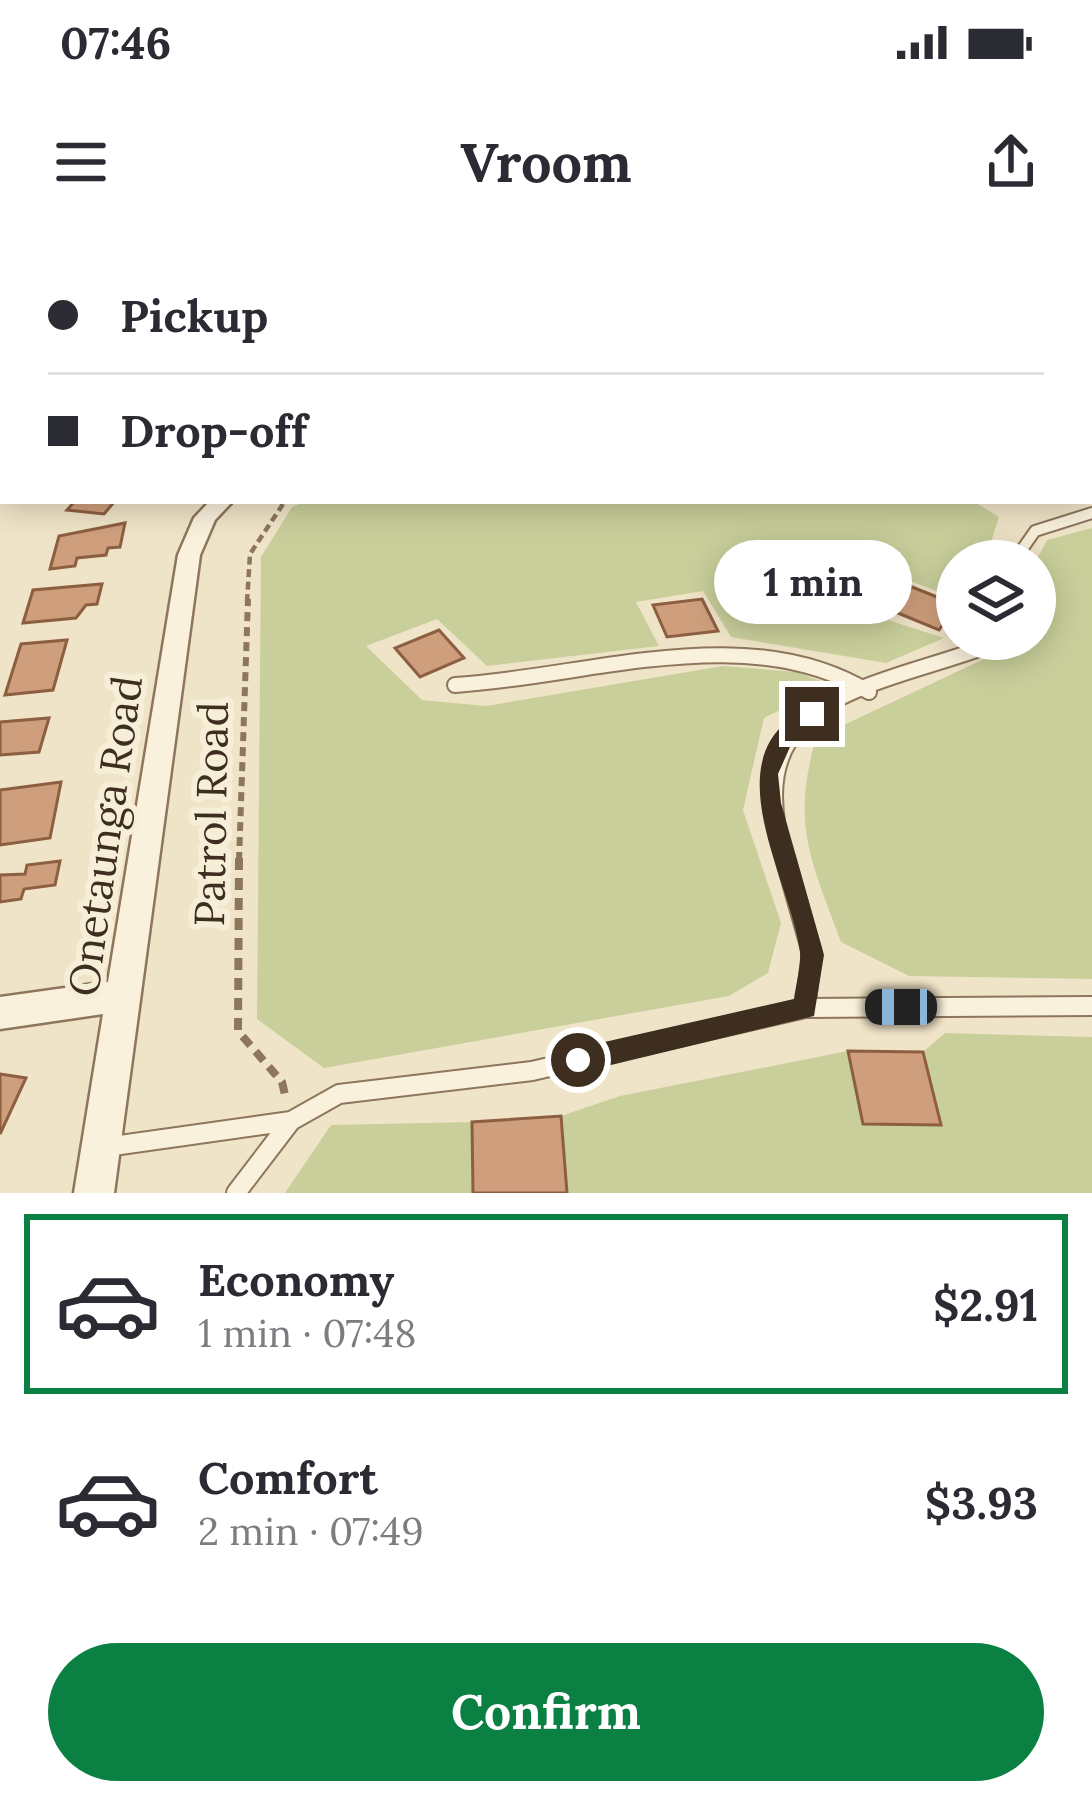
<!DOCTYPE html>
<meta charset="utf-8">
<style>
body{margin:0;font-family:Lora,serif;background:#f7f7f7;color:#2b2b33;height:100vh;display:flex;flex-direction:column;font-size:45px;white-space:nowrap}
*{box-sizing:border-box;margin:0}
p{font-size:39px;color:#7c7c81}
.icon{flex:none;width:66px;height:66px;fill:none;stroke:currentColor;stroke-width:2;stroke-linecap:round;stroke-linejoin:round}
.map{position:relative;height:953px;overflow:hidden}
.drawer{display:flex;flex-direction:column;background:#fff;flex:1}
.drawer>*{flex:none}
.guide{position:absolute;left:0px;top:0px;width:1092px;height:264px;box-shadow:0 6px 30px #0003;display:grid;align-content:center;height:264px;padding:0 48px;background:#fff}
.buttons{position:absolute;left:936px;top:300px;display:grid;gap:24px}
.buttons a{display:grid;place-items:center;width:120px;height:120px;border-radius:50%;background:#fff;box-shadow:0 6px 30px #0003;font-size:60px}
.end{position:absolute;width:54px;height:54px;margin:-27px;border:15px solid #3d2e20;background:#fff;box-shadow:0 0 0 6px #fff}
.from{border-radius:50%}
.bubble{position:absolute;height:84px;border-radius:42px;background:#fff;box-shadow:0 6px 30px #0003;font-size:39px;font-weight:800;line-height:84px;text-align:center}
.car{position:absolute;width:36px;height:72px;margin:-36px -18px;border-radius:15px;box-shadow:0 0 9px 3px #0007;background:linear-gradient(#222 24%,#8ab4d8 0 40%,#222 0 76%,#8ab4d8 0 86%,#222 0)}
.guide b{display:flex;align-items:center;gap:42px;height:114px;font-size:45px}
.guide b+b{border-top:3px solid #e1e1e2}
.guide i{width:30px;height:30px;background:#2b2b33}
ul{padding:21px 0 0;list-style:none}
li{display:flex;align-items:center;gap:36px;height:180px;margin:0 24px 18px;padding:0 24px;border:6px solid transparent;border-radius:0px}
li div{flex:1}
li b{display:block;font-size:45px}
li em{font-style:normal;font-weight:800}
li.on{border-color:#0b8043}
li>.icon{width:108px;height:108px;stroke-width:1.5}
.cta{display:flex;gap:24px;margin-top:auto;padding:24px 48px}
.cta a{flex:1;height:138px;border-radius:72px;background:#0b8043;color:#fff;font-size:48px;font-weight:800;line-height:138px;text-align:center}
.status{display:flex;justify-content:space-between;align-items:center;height:84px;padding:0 60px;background:#fff;direction:ltr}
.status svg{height:33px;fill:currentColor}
header{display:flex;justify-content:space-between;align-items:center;height:156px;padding:0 48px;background:#fff;font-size:54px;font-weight:800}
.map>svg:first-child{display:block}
.green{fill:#c9cf9b}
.building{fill:#cf9f7d;stroke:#8d5f41;stroke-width:3}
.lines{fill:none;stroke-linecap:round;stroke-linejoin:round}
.service-far2-casing{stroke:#8d765c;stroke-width:14}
.service-far1-casing{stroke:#8d765c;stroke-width:18}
.service-casing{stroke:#8d765c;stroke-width:22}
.minor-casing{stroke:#8d765c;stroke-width:5}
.path-far3{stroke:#8d765c;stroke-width:3;stroke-dasharray:6 3;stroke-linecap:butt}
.path-far2{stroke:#8d765c;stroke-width:4.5;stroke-dasharray:8 4.5;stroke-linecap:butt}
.path-far1{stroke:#8d765c;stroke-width:6;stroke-dasharray:9 6;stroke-linecap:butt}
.path{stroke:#8d765c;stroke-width:8;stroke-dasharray:12 8;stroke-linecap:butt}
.service-far2{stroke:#faf1dc;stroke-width:10}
.service-far1{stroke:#faf1dc;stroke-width:14}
.service{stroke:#faf1dc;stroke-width:18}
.minor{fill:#faf1dc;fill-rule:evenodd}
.route{fill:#3d2e20}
.labels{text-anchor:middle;stroke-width:12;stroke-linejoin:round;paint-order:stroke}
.street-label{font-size:42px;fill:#3d2e20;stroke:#f7eed8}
</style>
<div class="status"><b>07:46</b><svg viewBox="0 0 49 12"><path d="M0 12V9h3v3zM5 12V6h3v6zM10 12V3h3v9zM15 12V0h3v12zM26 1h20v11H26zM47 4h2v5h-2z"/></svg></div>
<header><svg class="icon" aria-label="menu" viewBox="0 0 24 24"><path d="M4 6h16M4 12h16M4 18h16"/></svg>Vroom<svg class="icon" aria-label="share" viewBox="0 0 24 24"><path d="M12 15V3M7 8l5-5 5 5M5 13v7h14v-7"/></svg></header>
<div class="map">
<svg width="1092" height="953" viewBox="0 0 1092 953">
<rect width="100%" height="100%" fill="#f0e4c8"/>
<path class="green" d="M520,0H1074L1075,3H523Z
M306,261H973L999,277L985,321H957V359L908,340L872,375L944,398L886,423L731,397L703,351L636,362L659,406L487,426L437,379L366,406L422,460L486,466L723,426L796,432L832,445L764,478L743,570L781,683L768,733L729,756L324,828L257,779L261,317L292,267Z
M1092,288V739L909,736L841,702C811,620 791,586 816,498L1001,411L1007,399H1035V323L1047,300Z
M945,793L1092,797V953H567L561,876L620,856L848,811L864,884L940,885L923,812Z
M472,882L473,953H285L331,885Z"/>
<path class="building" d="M75,261H115L104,274L67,270Z
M125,283L120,307L108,308L106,315L77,318L75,326L50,329L59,296Z
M102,344L97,364L86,365L76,378L23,383L33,350Z
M912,347L957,365L939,390L893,371Z
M702,359L718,391L667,397L653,365Z
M439,390L464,418L420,437L395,408Z
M67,400L53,450L5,455L21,404Z
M49,478L39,512L0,515V482Z
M61,542L50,598L0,605V550Z
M60,621L55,645L24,649L21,659L0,662V635L25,634L27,625Z
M848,811L923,812L941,885L863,884Z
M0,834L26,838L0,894Z
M561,876L567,953H473L472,882Z"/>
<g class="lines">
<g class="service-far2-casing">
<path id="service-far2" d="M1014,321L1035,291L1092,273"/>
</g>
<g class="service-far1-casing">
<path id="service-far1" d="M455,445C588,437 748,378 869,452
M786,621C736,456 866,450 988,406L994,399"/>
</g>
<g class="service-casing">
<path id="service" d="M805,768L1092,766
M106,907L291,881
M236,953L291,881L339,854L532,831L805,768L812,713L785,618"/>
</g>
<g class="minor-casing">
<path id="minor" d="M487,0H502L504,3H489Z
M0,59L3,60V70L0,69Z
M210,261H233L215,280L200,315L114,953H74L103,774L0,789V757L108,742L178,315L194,278Z"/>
</g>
<path class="path-far3" d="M1089,8L1092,16
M1089,34L1092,29"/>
<path class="path-far2" d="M247,362L250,314L285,261"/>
<path class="path-far1" d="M239,621L248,359"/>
<path class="path" d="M239,618L238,791L282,842L286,859"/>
<use href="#service-far2" class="service-far2"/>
<use href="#service-far1" class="service-far1"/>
<use href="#service" class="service"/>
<use href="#minor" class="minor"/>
</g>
<path class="route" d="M812,467L822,474L790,507L778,534L781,563L824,715L814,776L578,833L568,829V812L578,808L794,759C796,744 801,727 800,712C791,638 707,511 812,467Z"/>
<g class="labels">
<g class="street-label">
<text transform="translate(211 574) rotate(-89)" y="15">Patrol Road</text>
<text transform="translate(105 596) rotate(-82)" y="15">Onetaunga Road</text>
</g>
</g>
</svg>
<div class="buttons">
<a><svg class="icon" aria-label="layers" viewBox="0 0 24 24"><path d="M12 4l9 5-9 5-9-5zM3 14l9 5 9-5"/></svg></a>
</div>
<i class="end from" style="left:578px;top:820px"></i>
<i class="end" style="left:812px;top:474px"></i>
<div class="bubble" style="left:714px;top:300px;width:198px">1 min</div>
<i class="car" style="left:901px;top:767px;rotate:270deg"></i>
<div class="guide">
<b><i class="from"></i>Pickup</b>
<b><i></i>Drop-off</b>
</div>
</div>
<section class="drawer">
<ul>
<li class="on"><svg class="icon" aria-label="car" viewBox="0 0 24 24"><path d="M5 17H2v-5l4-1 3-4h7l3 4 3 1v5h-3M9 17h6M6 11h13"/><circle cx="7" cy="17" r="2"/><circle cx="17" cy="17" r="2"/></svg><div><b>Economy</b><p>1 min · 07:48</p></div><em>$2.91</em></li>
<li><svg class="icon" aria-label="car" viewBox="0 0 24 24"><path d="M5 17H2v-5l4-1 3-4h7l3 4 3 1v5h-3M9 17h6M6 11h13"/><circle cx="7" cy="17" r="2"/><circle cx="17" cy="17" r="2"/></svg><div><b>Comfort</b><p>2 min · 07:49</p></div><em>$3.93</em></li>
</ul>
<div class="cta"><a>Confirm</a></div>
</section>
